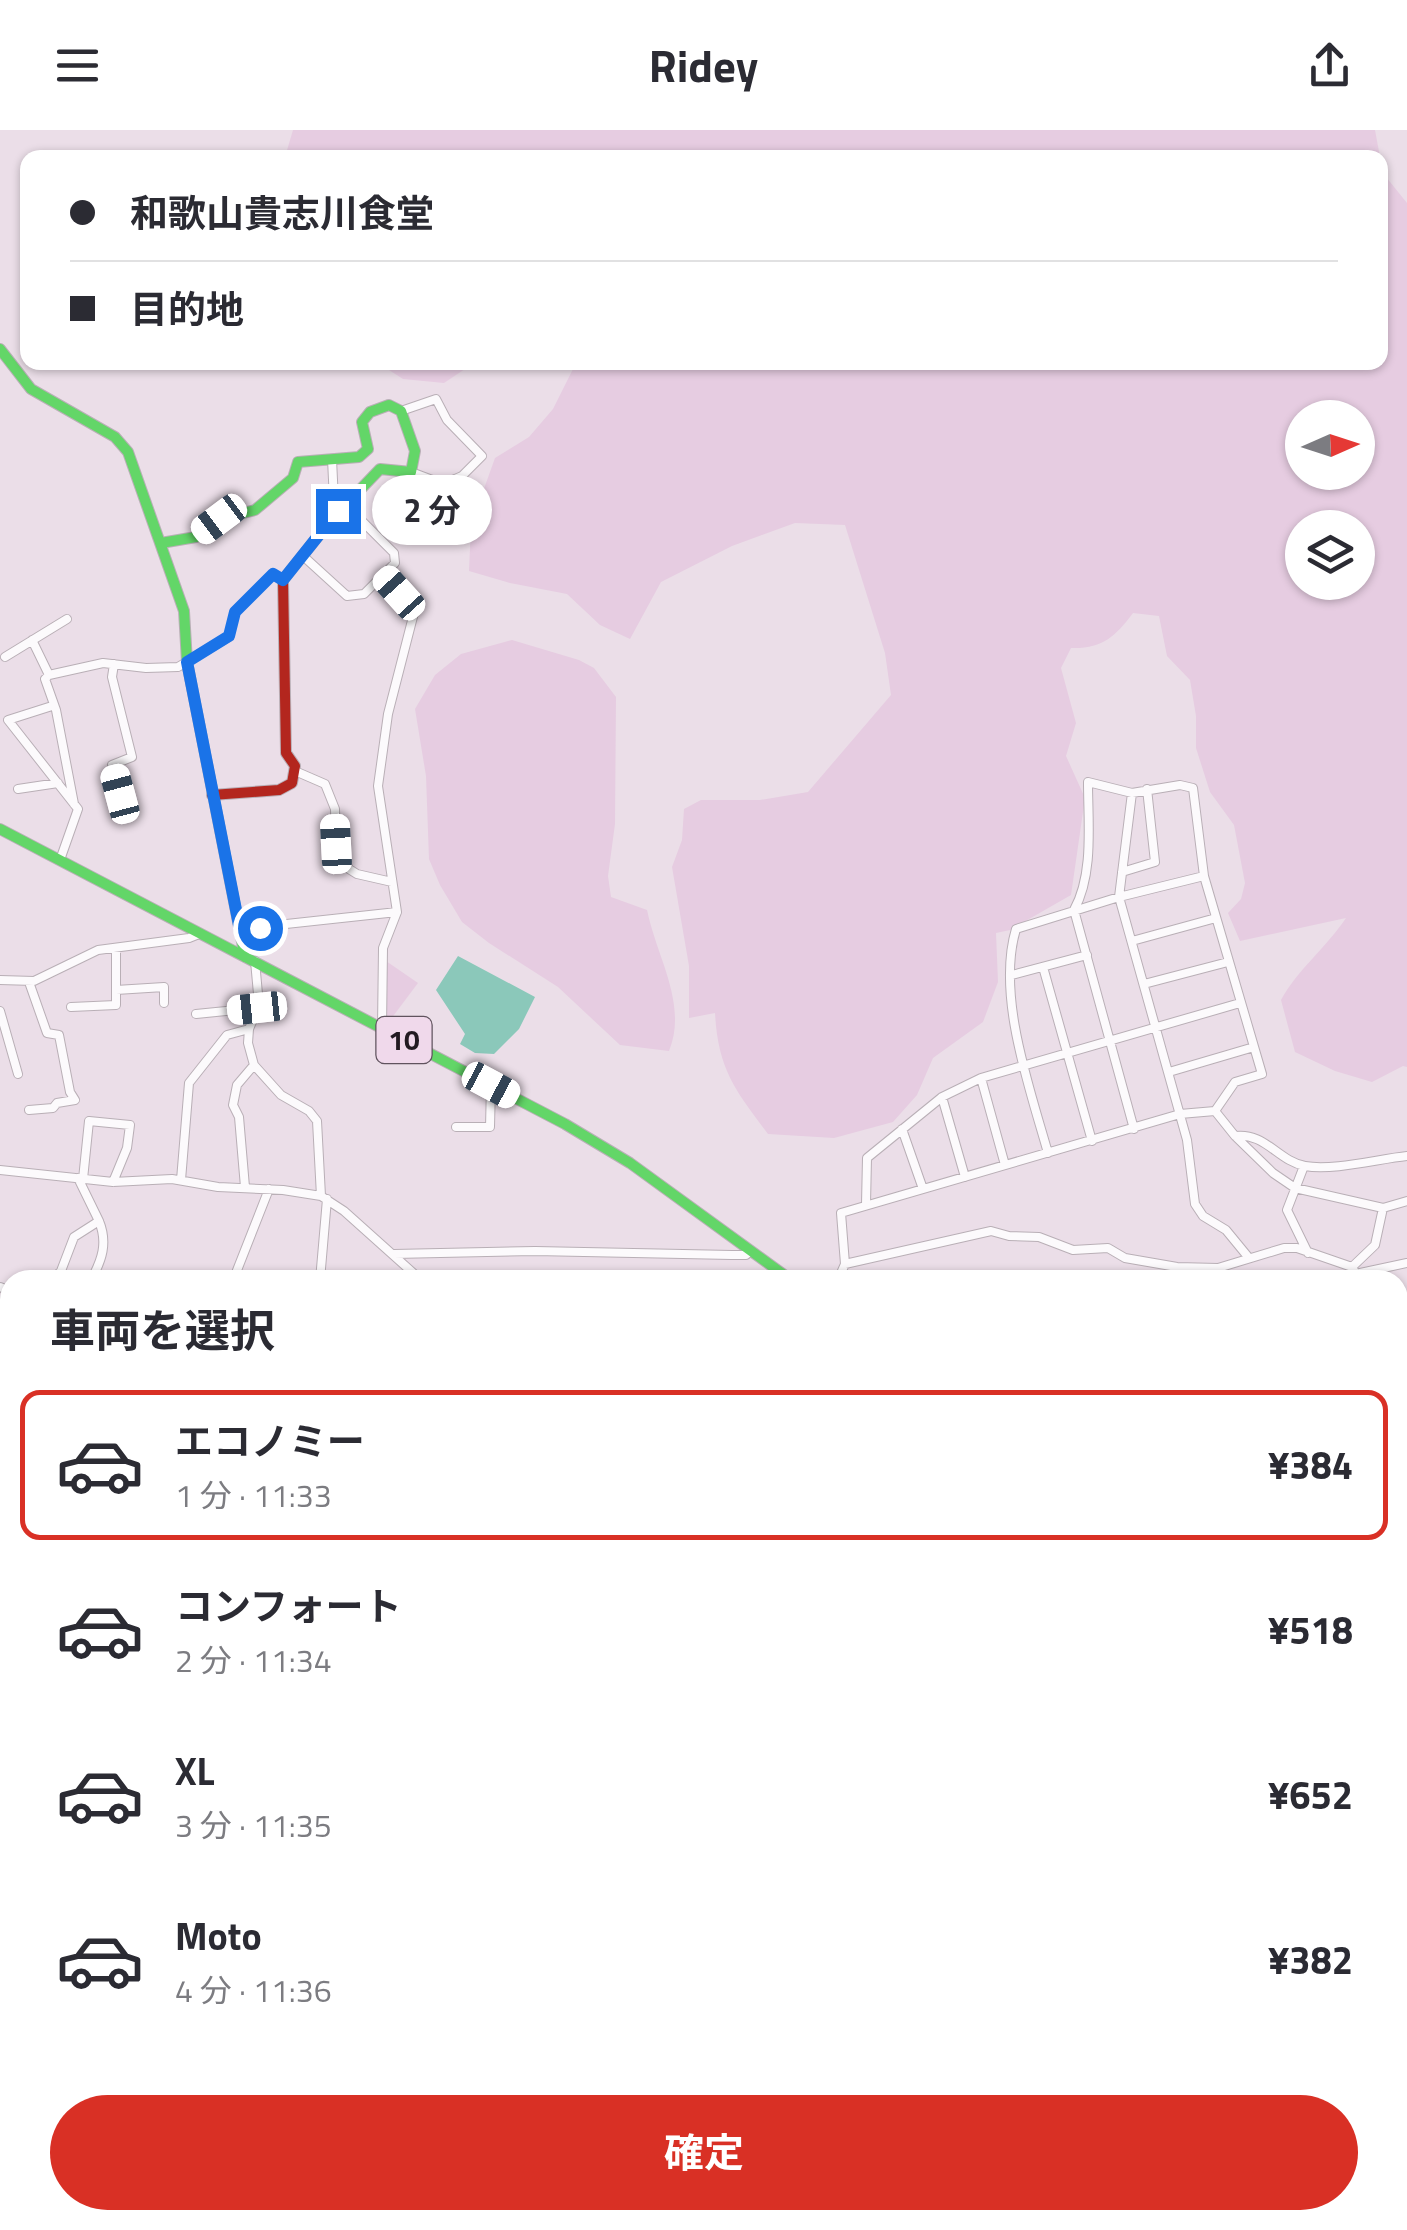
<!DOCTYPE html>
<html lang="ja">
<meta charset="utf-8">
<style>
body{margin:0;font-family:"Titillium Web","Noto Sans JP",sans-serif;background:#f2f2f3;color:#2b2b33;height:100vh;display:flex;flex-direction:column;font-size:38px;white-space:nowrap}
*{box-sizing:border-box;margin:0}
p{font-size:32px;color:#7c7c81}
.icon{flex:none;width:55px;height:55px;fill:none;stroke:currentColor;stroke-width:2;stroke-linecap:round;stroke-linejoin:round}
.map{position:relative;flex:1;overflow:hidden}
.sheet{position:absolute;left:0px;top:1140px;width:1408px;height:960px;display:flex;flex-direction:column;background:#fff;border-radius:30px 30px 0 0;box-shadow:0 2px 8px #0004}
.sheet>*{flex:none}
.top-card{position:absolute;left:20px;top:20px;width:1368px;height:220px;border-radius:20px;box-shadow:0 2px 8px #0004;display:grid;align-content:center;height:220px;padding:0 50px;background:#fff}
.needle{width:65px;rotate:87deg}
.buttons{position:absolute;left:1285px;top:270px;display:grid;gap:20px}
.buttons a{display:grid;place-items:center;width:90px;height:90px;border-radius:50%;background:#fff;box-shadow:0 2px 8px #0004;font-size:50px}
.end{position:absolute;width:45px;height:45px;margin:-22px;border:12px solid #1a73e8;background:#fff;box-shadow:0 0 0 5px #fff}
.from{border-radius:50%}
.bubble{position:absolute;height:70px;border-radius:35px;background:#fff;box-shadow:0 2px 8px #0004;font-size:32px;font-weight:700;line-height:70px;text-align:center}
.car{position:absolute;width:30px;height:60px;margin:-30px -15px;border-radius:12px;box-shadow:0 0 8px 2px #0007;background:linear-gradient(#fff 24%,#345 0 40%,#fff 0 76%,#345 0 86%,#fff 0)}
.top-card b{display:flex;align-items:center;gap:35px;height:95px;font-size:38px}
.top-card b+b{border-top:2px solid #e1e1e2}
.top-card i{width:25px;height:25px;background:#2b2b33}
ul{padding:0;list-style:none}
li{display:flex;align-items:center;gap:30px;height:150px;margin:0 20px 15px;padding:0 30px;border:5px solid transparent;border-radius:20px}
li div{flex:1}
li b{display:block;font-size:38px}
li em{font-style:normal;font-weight:700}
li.current{border-color:#d93025}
li>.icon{width:90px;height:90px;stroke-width:1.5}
h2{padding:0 50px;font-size:45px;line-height:120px}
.primary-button{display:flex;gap:20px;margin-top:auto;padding:20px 50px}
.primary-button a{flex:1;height:115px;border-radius:60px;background:#d93025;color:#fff;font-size:40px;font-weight:700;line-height:115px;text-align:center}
header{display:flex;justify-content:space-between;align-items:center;height:130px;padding:0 50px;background:#fff;font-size:45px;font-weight:700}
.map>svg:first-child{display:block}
.green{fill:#e6cce1;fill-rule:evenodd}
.water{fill:#8bc8ba}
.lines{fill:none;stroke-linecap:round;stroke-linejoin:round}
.stream{stroke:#8bc8ba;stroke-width:2.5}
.river{stroke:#8bc8ba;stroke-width:15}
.street-casing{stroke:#b9afb6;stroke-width:10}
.fast-casing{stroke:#b9afb6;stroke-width:12}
.slow-casing{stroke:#b9afb6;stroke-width:12}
.jam-casing{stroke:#b9afb6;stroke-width:12}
.street{stroke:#fcfafc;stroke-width:8}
.fast{stroke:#63d668;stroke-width:10}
.slow{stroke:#ff974d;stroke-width:10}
.jam{stroke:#b3261e;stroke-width:10}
.route{stroke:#1a73e8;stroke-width:12}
.labels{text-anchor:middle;stroke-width:9;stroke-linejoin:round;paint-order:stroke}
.shield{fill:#f0d9eb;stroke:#60535e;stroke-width:2.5}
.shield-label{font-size:28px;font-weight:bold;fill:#221a21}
</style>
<header><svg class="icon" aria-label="menu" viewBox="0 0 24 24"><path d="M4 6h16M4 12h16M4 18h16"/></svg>Ridey<svg class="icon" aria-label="share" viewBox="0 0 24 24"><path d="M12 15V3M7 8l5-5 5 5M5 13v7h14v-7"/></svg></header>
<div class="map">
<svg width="1407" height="2100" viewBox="0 0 1407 2100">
<rect width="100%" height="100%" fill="#ebdee8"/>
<path class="green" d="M293,0H1375L1380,27H285Z
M1380,30L1382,42L1407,73V937L1403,936L1372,952L1335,941L1295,922L1281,870C1298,839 1326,818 1346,788L1240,811L1228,783L1241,769L1245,753L1234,695L1210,662L1196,618V586L1190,550L1167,526L1159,486L1133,483C1115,507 1102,519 1071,518L1061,538L1076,593L1066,626L1085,668L1071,765L1010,800L996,803L998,852L983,892L933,928L917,965L893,992L834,1008L768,1004C736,961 718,940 715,883L689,888V836L672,737L682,710L684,679L701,670H760L808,662L891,565L885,523L845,395L795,393L732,416L661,452L630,509L600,495L567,464L510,453L469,441L471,395L495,328L529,307L553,279L576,233L1380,232ZM1302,288H1358V342H1302ZM1302,398H1358V452H1302Z
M378,233H474L444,253L403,249Z
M512,510L579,530L594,538L616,567L615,694L608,746L611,767L647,780C657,828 688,874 669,921L620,915L558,857L489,813L462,792L440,755L429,729L426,646L415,579L435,545L461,524Z
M386,831L418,853L391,889L386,885Z
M0,1279L10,1298V1406L0,1375Z
M0,1612L10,1622V1758L0,1747Z
M1407,1953V2100H1286L1297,2090H1398V1968Z
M563,2090H706L721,2100H574Z"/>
<path class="water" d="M458,826L535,867L519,899L494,924L475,923L460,914L465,904L436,860Z"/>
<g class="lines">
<path class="stream" d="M1398,1231L1407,1230"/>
<path class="river" d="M0,1426L10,1445
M0,1563L10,1570
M459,2090L471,2100"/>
<g class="street-casing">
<path id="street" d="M401,281L436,269L447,290L482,326L462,346L443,354L411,342
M332,329L334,371L338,381
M302,425L347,466L364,464L395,433L394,423L344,373
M32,510L49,545
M5,527L67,489
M114,534L112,547L132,627L112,635L120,664
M52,576L8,590L78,679L60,730
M295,641L325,654L335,679L336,714L349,739L357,744L392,752
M18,659L58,653
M1132,663L1119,767L1187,1010L1195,1074L1203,1086L1226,1100L1249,1128
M74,674L56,580L45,549L49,545L103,533L146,538L178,537L229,507L235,481L273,444L283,450
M1122,742L1155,732L1147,659
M240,799L397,782
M1132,811L1216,788
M255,831L259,875L249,899L248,913L254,935L281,965L309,981L317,991L321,1066
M1043,837L1092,1011
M1012,845L1087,825
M0,850L34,851L98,820L189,808L199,804
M29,852L47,903L59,905L70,962L75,970L57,973L53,978L29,980
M1144,854L1228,832
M116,860L164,857V873
M71,877L116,875V818
M0,881L18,944
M196,884L257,878
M382,898L383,818L397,782L378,656L388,584L416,475L411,463H399L383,446
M1169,942L1254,917
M981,948L1005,1035
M942,967L965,1047
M1215,981L1235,1006C1265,1002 1278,1031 1305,1036C1333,1041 1378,1029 1407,1026
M456,997H490L491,955
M902,999L923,1059
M1134,999L1074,780C1094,744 1088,693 1088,652L1132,663L1180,655L1193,658L1204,746L1262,944L1235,952L1215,981
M1235,1006L1273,1043L1295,1058L1383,1078L1407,1071
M1048,1023C1030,959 996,865 1016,799L1119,767L1204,746
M1304,1036L1287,1080L1308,1123
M0,1040L113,1052L172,1049L218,1057L283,1060L321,1066L344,1081L421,1150
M83,1049L89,991L130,995L127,1018L113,1052
M181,1050L189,953L227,905L249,899
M245,1057L239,987L233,975L237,955L254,935
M866,1074L867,1028L942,967L981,948L1240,873
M394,1124L535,1121L732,1125H746L751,1121
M845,1134L991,1101L1009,1106L1039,1107L1073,1120L1108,1118L1125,1128L1177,1137L1218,1138L1284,1118H1297L1352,1137L1356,1144
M1352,1137L1375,1115L1383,1078
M234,1148L269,1059
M52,1150L61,1141L74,1107L99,1091L78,1048
M91,1150C102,1130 108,1113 99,1091
M320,1150L327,1069
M838,1150L845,1134L841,1083L1180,984L1215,981
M1327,1150L1407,1133
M0,1157L10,1161
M1398,1296L1407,1295
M1398,1486L1407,1557
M0,1791L10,1801
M1398,1816L1407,1815
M1398,1987L1407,1972
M272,2090L281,2100
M655,2090L672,2100
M699,2090L703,2100
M1299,2100L1311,2090"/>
</g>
<g class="fast-casing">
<path id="fast" d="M0,219L31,259L115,307L128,322L184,481L187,532L245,827
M161,413L196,407L219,389L255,380L293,348L298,332L359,327L368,319L362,292L370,282L389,275L401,281L415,321L411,342L380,339L331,390
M0,699L565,994L630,1033L791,1150
M1398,1222L1407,1221
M1269,2100L1281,2090"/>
</g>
<g class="slow-casing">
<path id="slow" d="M1398,1952L1407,1934
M1084,2090L1085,2100"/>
</g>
<g class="jam-casing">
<path id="jam" d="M212,665L279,660L292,653L295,636L286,623L283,450L331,390"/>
</g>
<use href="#street" class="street"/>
<use href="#fast" class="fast"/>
<use href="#slow" class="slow"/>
<use href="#jam" class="jam"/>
</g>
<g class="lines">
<path class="route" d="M260,798L240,800L187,532L229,506L235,482L273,444L283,450L338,381"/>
</g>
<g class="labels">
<rect class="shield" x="376.5" y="887" width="55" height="46" rx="8"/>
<g class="shield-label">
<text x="404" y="920">10</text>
</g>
</g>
</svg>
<div class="buttons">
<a><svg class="needle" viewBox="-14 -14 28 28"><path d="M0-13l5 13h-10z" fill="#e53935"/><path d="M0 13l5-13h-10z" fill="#7c7c81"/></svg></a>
<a><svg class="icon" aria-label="layers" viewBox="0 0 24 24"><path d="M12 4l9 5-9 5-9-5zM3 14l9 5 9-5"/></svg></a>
</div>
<i class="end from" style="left:260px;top:798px"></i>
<i class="end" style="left:338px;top:381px"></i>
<div class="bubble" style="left:372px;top:345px;width:120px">2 分</div>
<i class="car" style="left:219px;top:389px;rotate:233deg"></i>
<i class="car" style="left:399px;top:463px;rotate:318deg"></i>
<i class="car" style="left:120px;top:664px;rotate:345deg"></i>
<i class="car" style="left:336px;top:714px;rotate:357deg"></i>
<i class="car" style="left:257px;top:878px;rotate:264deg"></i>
<i class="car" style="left:491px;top:955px;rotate:118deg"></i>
<div class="top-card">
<b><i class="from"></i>和歌山貴志川食堂</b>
<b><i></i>目的地</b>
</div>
<section class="sheet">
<h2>車両を選択</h2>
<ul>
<li class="current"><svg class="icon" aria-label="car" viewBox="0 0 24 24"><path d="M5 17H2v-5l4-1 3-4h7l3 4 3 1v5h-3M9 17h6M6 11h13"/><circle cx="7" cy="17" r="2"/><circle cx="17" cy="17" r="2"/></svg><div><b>エコノミー</b><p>1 分 · 11:33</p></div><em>¥384</em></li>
<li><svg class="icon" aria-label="car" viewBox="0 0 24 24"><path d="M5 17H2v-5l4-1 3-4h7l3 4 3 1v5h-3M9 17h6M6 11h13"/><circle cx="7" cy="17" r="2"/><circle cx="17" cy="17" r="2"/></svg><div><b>コンフォート</b><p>2 分 · 11:34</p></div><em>¥518</em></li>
<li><svg class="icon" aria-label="car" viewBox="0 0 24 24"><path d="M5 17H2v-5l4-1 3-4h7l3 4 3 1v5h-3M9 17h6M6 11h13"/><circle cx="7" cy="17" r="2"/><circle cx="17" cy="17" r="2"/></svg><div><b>XL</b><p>3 分 · 11:35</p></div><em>¥652</em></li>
<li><svg class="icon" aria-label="car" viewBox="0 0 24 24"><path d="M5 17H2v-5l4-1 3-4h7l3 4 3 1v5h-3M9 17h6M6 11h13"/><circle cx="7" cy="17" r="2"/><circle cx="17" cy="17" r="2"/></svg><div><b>Moto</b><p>4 分 · 11:36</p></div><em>¥382</em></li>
</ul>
<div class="primary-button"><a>確定</a></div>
</section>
</div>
